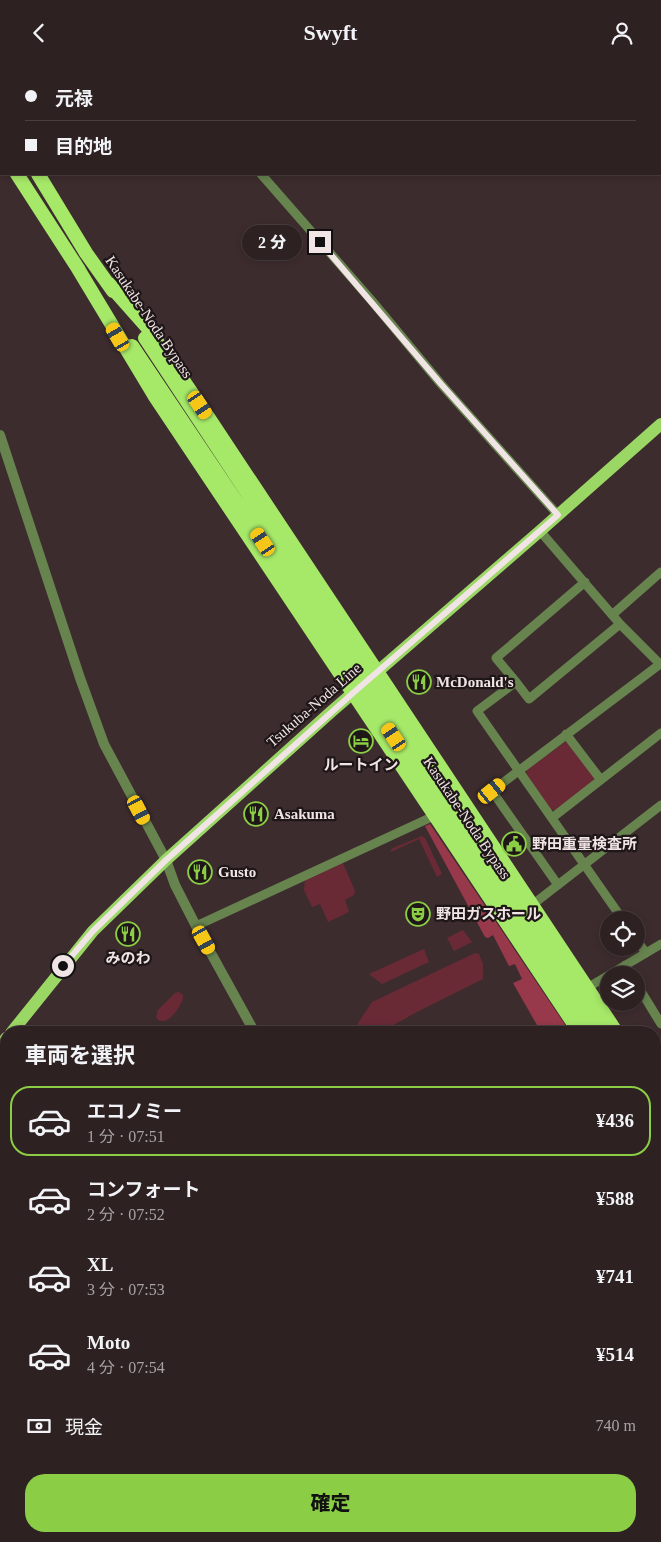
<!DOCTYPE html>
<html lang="ja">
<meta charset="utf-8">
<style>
body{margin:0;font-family:"Times New Roman","Noto Sans JP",serif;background:#3a2e2f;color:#f1f3f6;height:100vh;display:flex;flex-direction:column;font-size:19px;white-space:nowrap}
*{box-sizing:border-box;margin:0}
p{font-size:16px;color:#a7a3a5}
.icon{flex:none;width:28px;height:28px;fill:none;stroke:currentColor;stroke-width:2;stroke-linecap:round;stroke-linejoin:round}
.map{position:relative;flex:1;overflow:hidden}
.drawer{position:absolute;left:0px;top:961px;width:661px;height:516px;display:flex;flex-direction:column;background:#2e2122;border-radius:20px 20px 0 0;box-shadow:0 2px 8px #0003,0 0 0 1px #493e40}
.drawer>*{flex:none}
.banner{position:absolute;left:0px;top:0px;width:661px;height:110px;box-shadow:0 2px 8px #0003,0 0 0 1px #493e40;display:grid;align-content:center;height:110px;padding:0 25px;background:#2e2122}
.buttons{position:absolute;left:600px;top:846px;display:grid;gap:10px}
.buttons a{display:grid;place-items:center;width:45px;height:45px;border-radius:50%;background:#2e2122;box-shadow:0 2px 8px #0003,0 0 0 1px #493e40;font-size:25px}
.end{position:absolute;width:22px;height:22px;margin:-11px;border:6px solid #f0e4e5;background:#111;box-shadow:0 0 0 2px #111}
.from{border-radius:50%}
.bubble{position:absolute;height:35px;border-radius:18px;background:#2e2122;box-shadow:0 2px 8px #0003,0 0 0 1px #493e40;font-size:16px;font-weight:800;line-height:35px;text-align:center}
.car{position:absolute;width:15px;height:30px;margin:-15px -8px;border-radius:6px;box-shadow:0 0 4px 1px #0007;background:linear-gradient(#f5c518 24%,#345 0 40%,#f5c518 0 76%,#345 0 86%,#f5c518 0)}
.banner b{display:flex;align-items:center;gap:18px;height:48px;font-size:19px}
.banner b+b{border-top:1px solid #493e40}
.banner i{width:12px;height:12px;background:#f1f3f6}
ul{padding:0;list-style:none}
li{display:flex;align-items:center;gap:15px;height:70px;margin:0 10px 8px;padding:0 15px;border:2px solid transparent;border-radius:20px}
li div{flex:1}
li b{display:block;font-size:19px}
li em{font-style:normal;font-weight:800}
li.current{border-color:#8bce46}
li>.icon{width:45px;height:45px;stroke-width:1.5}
h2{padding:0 25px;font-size:22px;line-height:60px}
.pay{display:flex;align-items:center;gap:12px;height:55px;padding:0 25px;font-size:19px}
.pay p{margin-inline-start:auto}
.button{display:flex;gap:10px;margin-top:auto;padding:10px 25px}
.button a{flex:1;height:58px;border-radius:20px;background:#8bce46;color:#111;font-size:20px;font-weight:800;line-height:58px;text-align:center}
header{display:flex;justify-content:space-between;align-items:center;height:65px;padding:0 25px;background:#2e2122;font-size:22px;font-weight:800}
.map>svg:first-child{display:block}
.green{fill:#692a36}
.forest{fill:#97394b}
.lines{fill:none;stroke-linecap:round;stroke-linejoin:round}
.minor{stroke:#67844f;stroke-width:9}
.tertiary{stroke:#67844f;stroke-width:10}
.primary{stroke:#9bd765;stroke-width:12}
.trunk{stroke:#a6e868;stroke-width:14}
.trunk-bridge{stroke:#a6e868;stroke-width:14}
.route{stroke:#f0e4e5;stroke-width:6}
.labels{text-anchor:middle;stroke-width:4.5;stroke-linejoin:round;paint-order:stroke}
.street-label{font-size:15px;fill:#f0e4e5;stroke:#1e1617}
.poi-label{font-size:15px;font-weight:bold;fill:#f0e4e5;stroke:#1e1617;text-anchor:start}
</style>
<header><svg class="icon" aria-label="back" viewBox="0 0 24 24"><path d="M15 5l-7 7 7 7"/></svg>Swyft<svg class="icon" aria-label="person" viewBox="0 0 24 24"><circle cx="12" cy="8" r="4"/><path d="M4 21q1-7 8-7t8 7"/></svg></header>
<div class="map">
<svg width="661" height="1477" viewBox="0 0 661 1477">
<rect width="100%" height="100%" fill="#3d2c2e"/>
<path class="green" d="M565,677L568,678L594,712V716L555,745H551L526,709L527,705Z
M422,771L425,773L442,809L437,812L419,774L391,787V785L393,783Z
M343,798L355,826L354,830L345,835L349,847L328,857L320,839L312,842L304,825L305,815Z
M463,865L472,877L454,886L447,873Z
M424,884L429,897L382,919L369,909Z
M475,888L479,889L483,899V914L417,947L381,967H352L372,937Z
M179,927L183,930C184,937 173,952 167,955C163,957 162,956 158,955L156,952L158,945L175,928Z
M655,1420L661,1477H552L562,1471H655Z"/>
<path class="forest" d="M430,759L570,967H541L513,918L522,914L515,899L509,901L493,870L488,873L485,872L425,761Z
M655,1079L661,1088V1344L655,1347Z
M661,1417V1477H592L589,1471H655V1420Z"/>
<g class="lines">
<path class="minor" d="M167,0L168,1
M261,109L372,236L441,319L558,450
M540,466L620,559L661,600
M585,517L496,593L516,617L477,646L623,855
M612,550L661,507
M516,617L529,634L620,559
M566,669L601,715
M552,753L661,668
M558,820L492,726L660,599
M532,840L661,740
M196,861L436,750
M636,874L646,888
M625,900L631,910
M636,918L661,959
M587,923L661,879
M0,1222L6,1224
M655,1415L661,1412
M254,1471L259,1477
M172,1477L177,1471
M544,1477L554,1471"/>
<path class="tertiary" d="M0,370L80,613L104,679L166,795L175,820L196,861L255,968
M524,1471L527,1477"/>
<path class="primary" d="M11,968L93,866L166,795L332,646L540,466L661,359
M0,982L6,973"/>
<path class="trunk" d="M0,54L1,55
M0,83L1,84
M17,109L79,205
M38,109L86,188L113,226
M74,197L154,330L580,968
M108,218L147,262L210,355L617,968
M655,1026L661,1035
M655,1040L661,1049
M655,1062L661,1071"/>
<path class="trunk-bridge" d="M145,273L367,609L602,961
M132,281L591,966"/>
</g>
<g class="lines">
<path class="route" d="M63,901L93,866L166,795L353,628L558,450L441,319L320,177"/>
</g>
<defs>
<g id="restaurant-ring" transform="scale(1.25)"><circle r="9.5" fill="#1e1617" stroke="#8bce46" stroke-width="1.5"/><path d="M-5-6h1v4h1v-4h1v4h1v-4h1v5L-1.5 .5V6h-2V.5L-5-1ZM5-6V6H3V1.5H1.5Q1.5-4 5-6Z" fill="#8bce46"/></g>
<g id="hotel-ring" transform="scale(1.25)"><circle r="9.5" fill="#1e1617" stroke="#8bce46" stroke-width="1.5"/><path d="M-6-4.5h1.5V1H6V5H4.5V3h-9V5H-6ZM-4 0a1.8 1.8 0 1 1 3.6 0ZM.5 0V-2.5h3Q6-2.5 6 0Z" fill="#8bce46"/></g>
<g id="civic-ring" transform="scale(1.25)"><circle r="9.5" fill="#1e1617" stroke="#8bce46" stroke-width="1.5"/><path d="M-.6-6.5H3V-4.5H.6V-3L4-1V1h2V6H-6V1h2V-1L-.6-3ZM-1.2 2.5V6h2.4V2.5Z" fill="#8bce46"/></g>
<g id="theatre-ring" transform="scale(1.25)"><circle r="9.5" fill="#1e1617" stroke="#8bce46" stroke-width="1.5"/><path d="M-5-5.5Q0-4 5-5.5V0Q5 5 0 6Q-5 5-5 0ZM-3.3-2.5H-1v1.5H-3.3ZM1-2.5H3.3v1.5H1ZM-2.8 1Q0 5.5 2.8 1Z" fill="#8bce46"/></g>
</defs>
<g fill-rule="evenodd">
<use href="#restaurant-ring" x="419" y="617"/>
<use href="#hotel-ring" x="361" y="676"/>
<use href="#restaurant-ring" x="256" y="749"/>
<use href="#civic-ring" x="514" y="779"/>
<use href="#restaurant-ring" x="200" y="807"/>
<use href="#theatre-ring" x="418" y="849"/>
<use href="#restaurant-ring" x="128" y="869"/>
</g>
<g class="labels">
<g class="street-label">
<text transform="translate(149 252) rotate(56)" y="5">Kasukabe-Noda Bypass</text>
<text transform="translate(314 640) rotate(-41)" y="5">Tsukuba-Noda Line</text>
<text transform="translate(467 753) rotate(56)" y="5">Kasukabe-Noda Bypass</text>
</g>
<g class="poi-label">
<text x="436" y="622">McDonald's</text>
<text x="361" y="705" text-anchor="middle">ルートイン</text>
<text x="274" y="754">Asakuma</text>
<text x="532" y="784">野田重量検査所</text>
<text x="218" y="812">Gusto</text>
<text x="436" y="854">野田ガスホール</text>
<text x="128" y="898" text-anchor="middle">みのわ</text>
</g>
</g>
</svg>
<div class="buttons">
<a><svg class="icon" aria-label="locate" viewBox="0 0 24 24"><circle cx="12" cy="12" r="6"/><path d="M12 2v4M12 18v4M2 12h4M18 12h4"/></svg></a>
<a><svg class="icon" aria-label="layers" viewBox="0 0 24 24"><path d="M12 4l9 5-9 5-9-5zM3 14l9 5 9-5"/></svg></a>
</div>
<i class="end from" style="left:63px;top:901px"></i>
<i class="end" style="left:320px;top:177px"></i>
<div class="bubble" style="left:242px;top:160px;width:60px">2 分</div>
<i class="car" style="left:118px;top:272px;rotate:330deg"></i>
<i class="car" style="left:200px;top:340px;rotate:146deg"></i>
<i class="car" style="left:263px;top:477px;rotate:326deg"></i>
<i class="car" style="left:394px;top:672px;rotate:326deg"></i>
<i class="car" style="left:492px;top:726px;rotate:51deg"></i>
<i class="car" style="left:139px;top:745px;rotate:152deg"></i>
<i class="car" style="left:204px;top:875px;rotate:151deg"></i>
<div class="banner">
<b><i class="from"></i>元禄</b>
<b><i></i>目的地</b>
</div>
<section class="drawer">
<h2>車両を選択</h2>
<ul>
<li class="current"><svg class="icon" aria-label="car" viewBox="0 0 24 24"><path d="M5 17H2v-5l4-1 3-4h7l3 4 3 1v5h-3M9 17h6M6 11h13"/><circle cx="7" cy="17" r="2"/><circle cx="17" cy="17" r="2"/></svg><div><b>エコノミー</b><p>1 分 · 07:51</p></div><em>¥436</em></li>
<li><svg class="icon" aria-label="car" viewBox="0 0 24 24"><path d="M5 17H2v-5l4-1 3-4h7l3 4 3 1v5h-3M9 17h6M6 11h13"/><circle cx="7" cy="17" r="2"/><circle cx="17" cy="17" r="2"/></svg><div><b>コンフォート</b><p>2 分 · 07:52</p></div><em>¥588</em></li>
<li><svg class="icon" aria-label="car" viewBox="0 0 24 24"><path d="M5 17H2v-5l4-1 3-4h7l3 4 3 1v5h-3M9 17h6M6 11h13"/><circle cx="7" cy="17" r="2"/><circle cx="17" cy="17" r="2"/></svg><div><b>XL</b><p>3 分 · 07:53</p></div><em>¥741</em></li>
<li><svg class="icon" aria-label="car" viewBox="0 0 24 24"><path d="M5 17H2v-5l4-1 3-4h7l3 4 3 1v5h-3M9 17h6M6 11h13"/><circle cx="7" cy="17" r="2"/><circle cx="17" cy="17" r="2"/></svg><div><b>Moto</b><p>4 分 · 07:54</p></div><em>¥514</em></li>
</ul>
<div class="pay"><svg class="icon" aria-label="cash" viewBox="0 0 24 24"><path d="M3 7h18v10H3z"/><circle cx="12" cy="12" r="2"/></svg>現金<p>740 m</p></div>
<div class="button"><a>確定</a></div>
</section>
</div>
